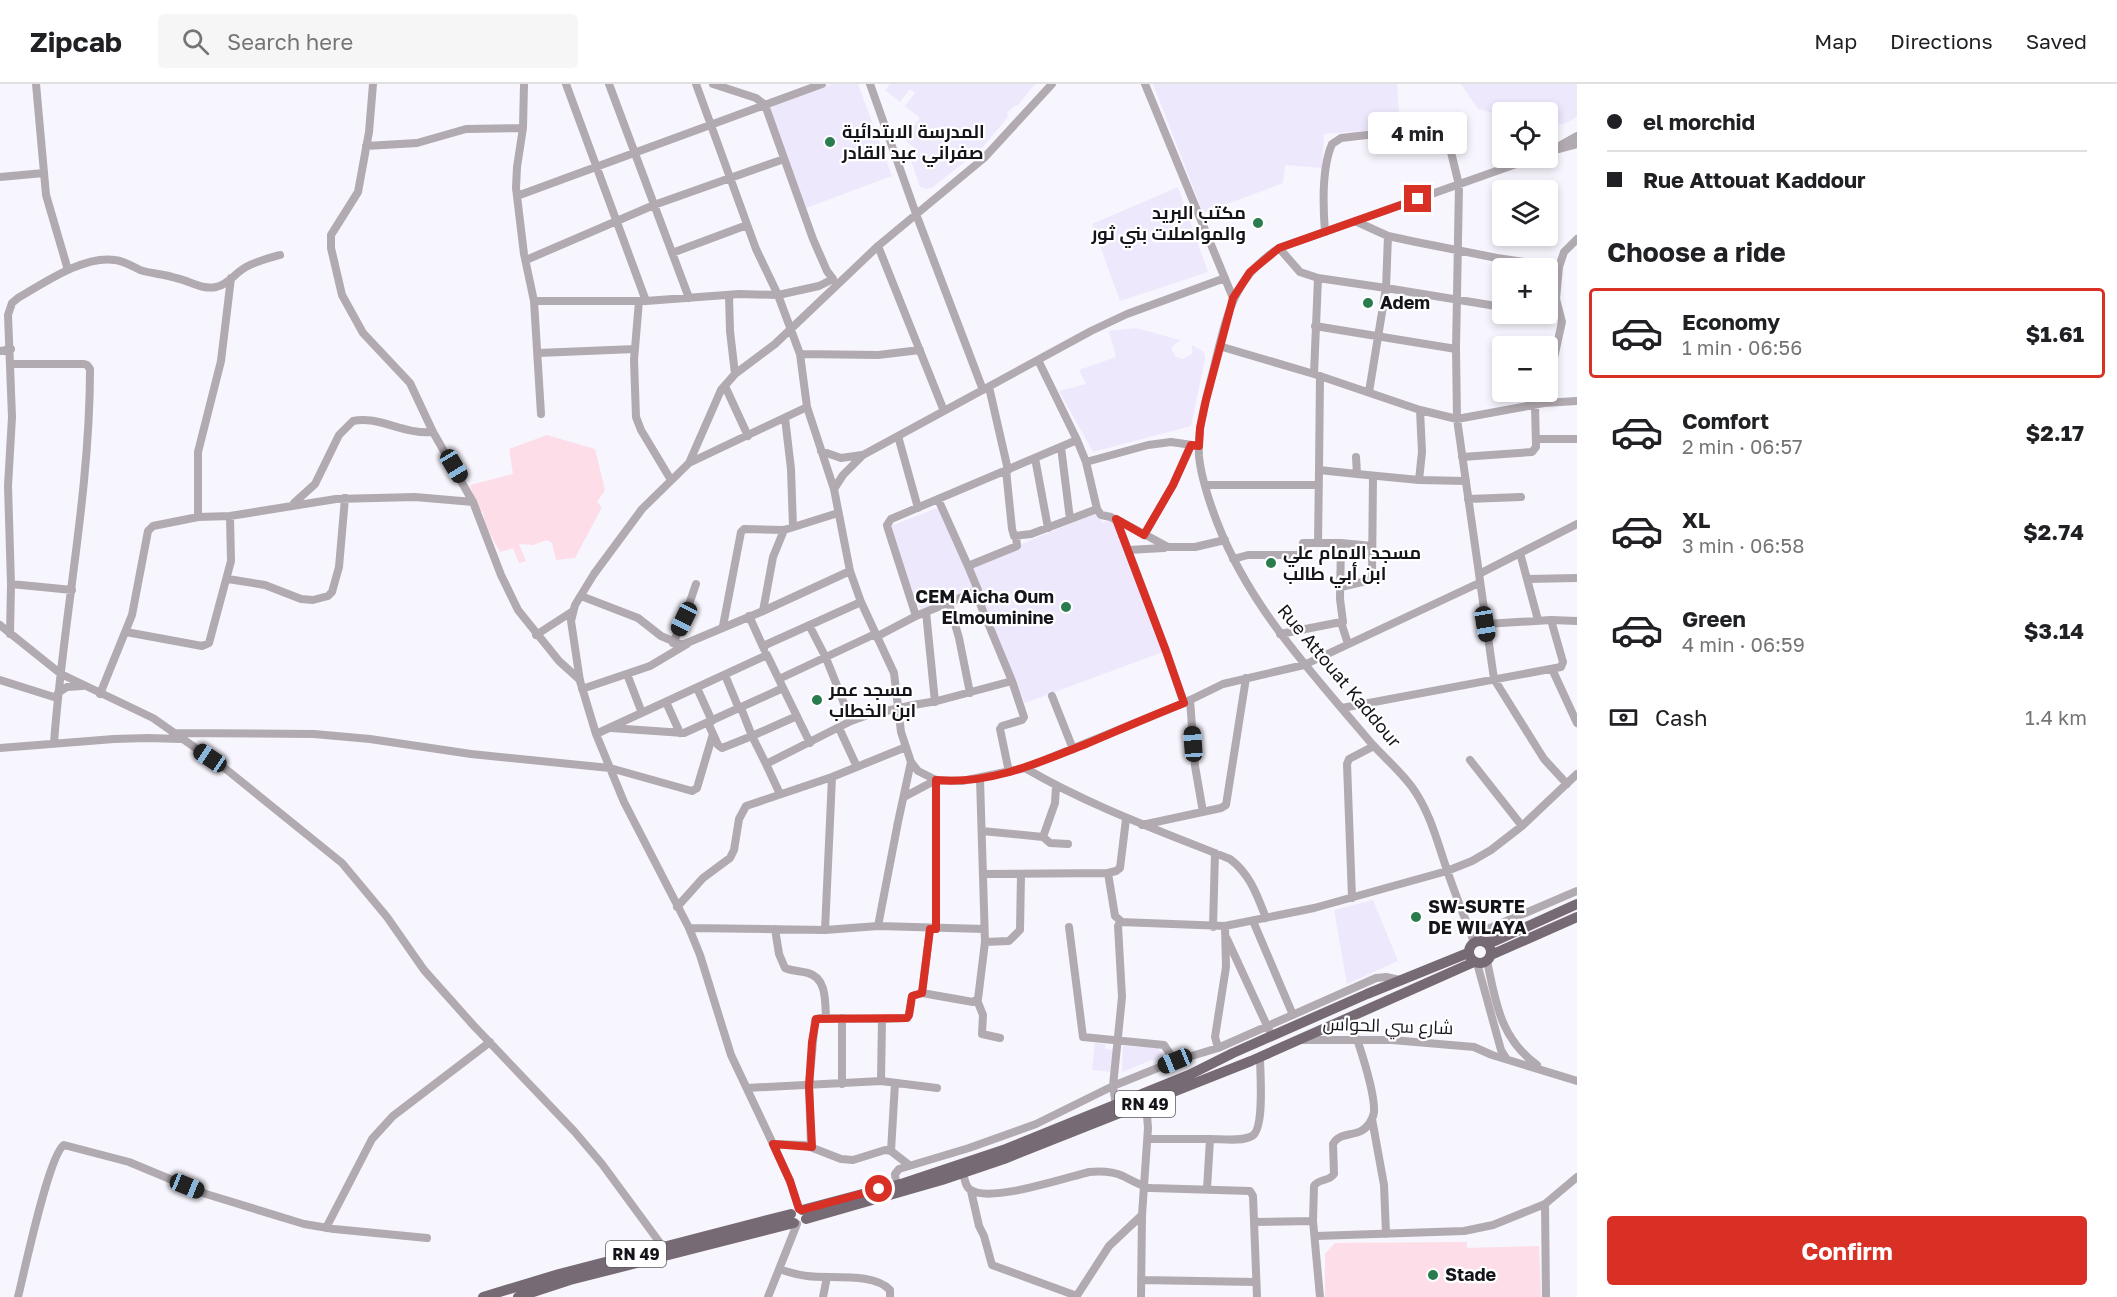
<!DOCTYPE html>
<meta charset="utf-8">
<style>
body{margin:0;font-family:"Golos Text",Cairo,sans-serif;background:#f6f6f6;color:#202124;height:100vh;display:flex;flex-direction:column;font-size:22px;white-space:nowrap}
*{box-sizing:border-box;margin:0}
p{font-size:20px;color:#757577}
.icon{flex:none;width:33px;height:33px;fill:none;stroke:currentColor;stroke-width:2;stroke-linecap:round;stroke-linejoin:round}
.map{position:relative;flex:1;overflow:hidden}
.drawer{display:flex;flex-direction:column;background:#fff;width:540px}
.drawer>*{flex:none}
.hud{display:grid;align-content:center;height:132px;padding:0 30px;background:#fff}
.fabs{position:absolute;left:1492px;top:18px;display:grid;gap:12px}
.fabs a{display:grid;place-items:center;width:66px;height:66px;border-radius:6px;background:#fff;box-shadow:0 3px 9px #0003;font-size:30px}
.end{position:absolute;width:27px;height:27px;margin:-14px;border:8px solid #d93025;background:#fff;box-shadow:0 0 0 3px #fff}
.from{border-radius:50%}
.bubble{position:absolute;height:42px;border-radius:6px;background:#fff;box-shadow:0 3px 9px #0003;font-size:20px;font-weight:700;line-height:42px;text-align:center}
.car{position:absolute;width:18px;height:36px;margin:-18px -9px;border-radius:8px;box-shadow:0 0 4px 2px #0007;background:linear-gradient(#222 24%,#8ab4d8 0 40%,#222 0 76%,#8ab4d8 0 86%,#222 0)}
.hud b{display:flex;align-items:center;gap:21px;height:57px;font-size:22px}
.hud b+b{border-top:2px solid #e0e0e0}
.hud i{width:15px;height:15px;background:#202124}
ul{padding:0;list-style:none}
li{display:flex;align-items:center;gap:18px;height:90px;margin:0 12px 9px;padding:0 18px;border:3px solid transparent;border-radius:6px}
li div{flex:1}
li b{display:block;font-size:22px}
li em{font-style:normal;font-weight:700}
li.selected{border-color:#d93025}
li>.icon{width:54px;height:54px;stroke-width:1.5}
h2{padding:0 30px;font-size:27px;line-height:72px}
.pay{display:flex;align-items:center;gap:15px;height:66px;padding:0 30px;font-size:22px}
.pay p{margin-inline-start:auto}
.cta{display:flex;gap:12px;margin-top:auto;padding:12px 30px}
.cta a{flex:1;height:69px;border-radius:6px;background:#d93025;color:#fff;font-size:24px;font-weight:700;line-height:69px;text-align:center}
header{display:flex;align-items:center;gap:36px;box-sizing:border-box;height:84px;padding:0 30px;background:#fff;border-bottom:2px solid #e0e0e0}
header strong{font-size:28px}
nav{display:flex;gap:33px;margin-inline-start:auto;font-size:21px}
.search{width:420px;height:54px;background:#f6f6f6;display:flex;align-items:center;gap:15px;box-sizing:border-box;padding:0 21px;border-radius:6px;color:#757577;font-size:22px}
main{display:flex;flex:1;min-height:0}
.map>svg:first-child{display:block}
.built{fill:#eee8fd}
.green{fill:#fddde7}
.lines{fill:none;stroke-linecap:round;stroke-linejoin:round}
.minor{stroke:#b1aab0;stroke-width:8}
.major{stroke:#766a75;stroke-width:10}
.route{stroke:#d93025;stroke-width:8}
.poi-dot{fill:#2a7c4e;stroke:#fff;stroke-width:2}
.labels{text-anchor:middle;stroke-width:4.5;stroke-linejoin:round;paint-order:stroke}
.shield{fill:#fff;stroke:#5c5a5f;stroke-width:1.5}
.shield-label{font-size:16px;font-weight:bold;fill:#16141b}
.poi-label{font-size:18px;font-weight:bold;fill:#16141b;stroke:#fff;text-anchor:start}
.street-label{font-size:18px;fill:#16141b;stroke:#fff}
</style>
<header>
<strong>Zipcab</strong>
<div class="search"><svg class="icon" aria-label="search" viewBox="0 0 24 24"><circle cx="10" cy="10" r="6"/><path d="M15 15l6 6"/></svg>Search here</div>
<nav><a>Map</a><a>Directions</a><a>Saved</a></nav>
</header>
<main>
<div class="map">
<svg width="1577" height="1213" viewBox="0 0 1577 1213">
<rect width="100%" height="100%" fill="#f7f5fd"/>
<path class="built" d="M832,0H858L892,92L806,124L769,24Z
M890,0H1035L1018,21L1014,22L1007,29L1008,33L982,64L933,103L926,105L920,103L910,74L916,65L903,55L920,34L905,22L915,9L910,5L900,18L885,6Z
M1153,0H1397L1400,44L1324,50L1322,84L1285,81L1283,99L1203,129Z
M1461,0H1577V33L1564,40L1552,41H1548V28L1521,27L1503,28V36H1502V33L1494,31V29L1478,25Z
M1178,103L1208,188L1120,217L1092,140Z
M1136,244L1180,256L1171,264L1176,273L1183,275L1192,270V261L1204,268L1205,275L1191,342L1093,368L1059,307L1086,300L1079,286L1116,273L1109,247Z
M942,422L968,482L1097,429L1102,439L1112,435L1163,568L1025,619L975,503L921,527L918,521H915L891,442Z
M1373,816L1398,877L1347,900L1334,826Z
M1095,959L1105,960V965L1114,966L1112,988L1092,986Z
M1123,962L1158,964L1162,972L1122,988Z"/>
<path class="green" d="M547,351L595,365L605,406L597,418L602,423L575,474L556,476L552,459L547,456L533,461L519,460L526,477L519,479L513,464L500,468L485,441L483,428L478,425L470,401L513,390L509,365Z
M1467,1158V1164L1539,1162L1541,1213H1325V1170L1335,1159Z"/>
<g class="lines">
<path class="minor" d="M36,0L46,111L68,186
M373,0L369,48L358,108L331,151V164L342,211L363,249L410,299L433,348L473,418L501,491L518,526L559,577L580,596
M524,0L523,44L517,83L516,104L524,170L534,217L541,330
M566,0L646,217
M609,0L689,214
M696,0L756,165L778,211L800,270L807,323L834,405L850,487L861,518L894,589L901,648L911,678L918,687L936,696L962,697L1025,684L1184,619L1223,600L1304,581L1479,499
M870,0L916,130L983,306
M1145,0L1233,214
M1561,61L1577,52
M366,62L417,59L466,45L523,44
M1548,68L1577,60
M0,93L44,89
M517,112L822,0
M1355,137L1388,152L1416,158L1497,174L1559,183
M1325,148C1323,123 1322,83 1332,60L1341,54L1367,51L1443,47L1451,68L1459,101L1456,265L1457,335L1494,595L1544,675L1567,700
M1388,152L1386,204L1496,222
M878,162L944,327
M1279,164L1300,188L1318,194
M672,169L747,141
M526,176L654,121L784,75
M729,211L730,247L735,290
M534,217H646L739,210L778,211L819,202L833,195L827,187L813,155L765,21L756,14L713,0
M639,217L634,276L636,333L641,346L671,396
M1315,242L1456,265
M1219,262L1314,290L1420,326L1457,335L1544,319L1577,317
M0,267L11,265
M538,269L635,265
M800,270L878,271L920,266
M1038,276L1077,356L1086,378L1097,425L1101,431L1111,433L1117,437L1166,567L1184,619
M11,280H84L87,281L90,285C90,411 63,534 54,659
M1314,290L1318,194L1386,204L1369,308
M1320,292L1319,386L1357,390L1356,373
M1548,301L1562,238L1556,215L1559,183L1564,168L1577,155
M725,302L748,352
M989,303L1008,386
M1544,319L1547,308
M785,334L791,385L793,443
M898,352L918,424
M1536,355H1577
M1061,363L1070,435
M821,367L841,374L862,371
M1462,373L1532,368L1536,363L1535,321
M1035,374L1048,444
M1086,378L1148,361L1171,358L1199,362
M689,379L807,323
M1006,386L1012,445L1014,452L1031,450L1097,425
M1357,390L1419,396L1422,368L1420,326
M1419,396L1466,397
M1205,401H1318
M834,405L843,391L863,371L1091,247L1127,230L1225,194
M938,415L968,482
M1468,415L1521,413
M294,419L315,400L339,351L353,337C378,331 404,351 433,348
M198,433V368L221,277L231,194
M1116,435L1168,463H1195L1225,456
M1144,451L1173,401L1191,361
M1318,459H1341L1340,515L1343,538
M1341,459L1372,462
M1128,466L1164,464
M1520,469L1538,536
M1233,475L1248,471H1296L1302,469L1303,459H1318L1319,386
M1479,490L1577,440
M228,495L265,501L301,515L313,516L328,512L332,508L339,483L345,414
M1527,495L1577,494
M11,500L8,402L12,333L8,231L12,219L18,214C44,199 84,171 115,176C124,177 132,182 140,186C152,190 165,190 176,194C190,197 202,206 216,203C228,201 236,188 246,183C257,177 269,174 280,171
M1341,503L1366,497L1372,491L1373,393
M972,509L978,506L968,482L1017,462L1016,453
M581,512L638,534L661,552L682,561L763,527L773,473L784,446
M949,519L959,554L970,609
M763,527L850,487
M926,528L935,618
M749,532L764,565
M916,532L888,445L887,441L891,435L1077,356
M1485,540L1551,536L1577,537
M0,541L61,590L153,634L227,686L342,779L387,833L424,886L474,942L574,1047L602,1080L663,1163
M809,541L826,574L851,637
M723,542L741,448L744,445L784,446L838,429
M126,548L202,562L209,559L231,477L230,432
M10,550L11,500L72,506
M1280,550L1341,538L1348,560
M536,551L573,527
M876,553L916,532L972,509L976,510L1012,597L1024,633L1022,636L1002,642L1000,645L1009,688
M673,559L684,535L696,500
M763,562L861,518
M1552,585L1577,639
M627,590L642,629
M725,591L739,625
M779,595L875,550
M0,596L57,614
M697,604L712,637
M582,605L650,582L687,560
M58,609L67,603L82,602
M100,610L132,531L148,447L153,442L198,433L230,432L336,415L415,413L473,418
M1052,612L1073,665
M1190,616L1195,682L1203,728
M666,618L680,649
M1342,624L1561,583L1563,578L1551,536
M708,639L718,661L722,664L752,652L741,624
M611,644L684,649L783,604
M839,644L857,683
M173,649L314,650L370,655L471,670L610,684L692,707L697,704L713,650
M596,650L767,571L810,659
M0,664L114,655L148,654L181,655
M1470,676L1522,742
M766,680L752,652L797,632
M1025,684C1090,722 1160,747 1230,775C1250,790 1257,811 1266,834
M780,710L766,680L851,637L868,631L913,621L937,617L1012,597
M904,713L936,696V845
M1142,741L1221,724L1226,721L1246,594
M982,747L1043,753L1055,719L1056,702
M1043,753L1050,759L1068,760
M983,790L1108,789
M1352,814L1347,680L1349,675L1374,662
M677,823L703,794L730,774L734,766L739,735L746,722L832,693L906,663
M1253,837L1293,931
M1122,838L1115,832L1108,789L1116,787L1120,784L1126,735
M878,842L898,738L911,678
M1069,843L1083,953L1164,961L1175,977
M1213,843L1215,769
M689,844L825,846L878,842L984,845
M1490,844L1577,807
M775,845L779,870L785,884C792,887 800,887 808,889C827,894 825,918 826,934
M825,846L832,693
M1227,855L1269,946
M985,858L1009,857L1020,846L1021,790
M1474,858C1465,834 1455,810 1447,786C1437,757 1430,728 1412,703C1400,687 1385,674 1372,660C1313,590 1250,524 1217,438C1209,417 1201,394 1199,372C1197,341 1208,309 1215,279C1227,230 1234,193 1279,164L1533,74
M1487,877C1496,919 1500,954 1537,981
M1477,879L1501,966L1506,974
M922,909L930,845
M977,916L983,931L982,950L1000,954
M1301,956H1392L1474,963L1492,971L1577,997
M1218,964L1215,953L1226,883L1225,842
M881,997L937,1004
M842,1000V934
M747,1004L881,997L882,935L907,934L909,931L912,912L922,909L973,918L978,915L985,858L980,695
M1116,1021L1113,1002L1122,913L1118,842L1120,838L1225,842L1314,824L1447,787L1472,777L1491,766L1522,742L1577,690
M1372,1035L1384,1101L1386,1150
M1148,1055H1210
M773,1060L805,1061L841,1075L853,1076L885,1066L891,1067L909,1081
M811,1063L809,1002L815,936L819,934L882,935
M891,1067L895,999
M963,1090C965,1095 965,1103 971,1106C990,1119 1065,1094 1089,1088C1101,1087 1112,1087 1123,1092C1133,1097 1140,1102 1151,1104L1250,1107L1253,1112L1257,1213
M896,1101L895,1090L899,1085L969,1064L1036,1040L1113,1002L1175,977L1218,964L1376,894L1386,893L1400,896
M1207,1105L1210,1055C1222,1055 1242,1058 1252,1052C1265,1045 1260,988 1260,973
M971,1107L979,1142L984,1152L992,1181L1077,1212
M799,1125L790,1097L773,1060L731,971L700,871L689,844L624,718L596,650L580,597L571,537L575,521L594,490L642,425L689,379L721,306L735,290L775,260L878,162L984,74L1052,0
M1254,1138L1313,1137
M326,1144L372,1055L393,1032L490,958
M1316,1152L1464,1147L1493,1141L1545,1120
M779,1185C788,1188 797,1191 807,1192C830,1195 874,1188 890,1206V1213
M1141,1196L1256,1198
M18,1213C24,1189 49,1070 64,1061L129,1078L206,1110L304,1140L334,1145L427,1154
M768,1213L797,1140
M823,1213L827,1193
M1076,1213L1109,1162L1142,1131
M1141,1213L1142,1131L1148,1044L1146,1019
M1320,1213L1313,1137L1314,1102C1319,1094 1329,1098 1334,1090L1333,1060C1339,1049 1351,1052 1361,1047C1367,1044 1373,1036 1374,1028C1375,1010 1363,973 1357,955
M1546,1213L1545,1120L1577,1093"/>
<path class="major" d="M1469 868a11 11 0 1 1 22 0a11 11 0 1 1-22 0Z
M1485,858L1495,857L1577,820
M1491,871L1577,833
M802,1126L904,1099L1006,1065L1189,991L1233,969L1367,910L1468,869
M806,1135L942,1096L1004,1075L1251,977L1474,878
M483,1213L559,1190L791,1130
M518,1213L570,1196L794,1139"/>
</g>
<g class="lines">
<path class="route" d="M879,1105L802,1126L799,1125L790,1097L773,1060L812,1063L809,1002L812,958L816,935L907,934L909,931L912,912L922,909L930,845H936V696C989,701 1038,679 1086,660C1119,646 1151,632 1184,619L1166,567L1116,435L1144,451L1173,401L1191,361L1199,362L1200,344L1206,316L1233,214L1250,188L1279,164L1418,115"/>
</g>
<g class="poi-dot">
<circle cx="830" cy="58" r="6"/>
<circle cx="1258" cy="139" r="6"/>
<circle cx="1368" cy="219" r="6"/>
<circle cx="1271" cy="479" r="6"/>
<circle cx="1066" cy="523" r="6"/>
<circle cx="817" cy="616" r="6"/>
<circle cx="1416" cy="833" r="6"/>
<circle cx="1433" cy="1191" r="6"/>
</g>
<g class="labels">
<g class="shield">
<rect x="1115" y="1007" width="60" height="26" rx="4.5"/>
<rect x="606" y="1157" width="60" height="26" rx="4.5"/>
</g>
<g class="shield-label">
<text x="1145" y="1026">RN 49</text>
<text x="636" y="1176">RN 49</text>
</g>
<g class="poi-label">
<text x="842" y="54">المدرسة الابتدائية<tspan x="842" dy="21">صفراني عبد القادر</tspan></text>
<text x="1246" y="135" text-anchor="end">مكتب البريد<tspan x="1246" dy="21">والمواصلات بني ثور</tspan></text>
<text x="1380" y="225">Adem</text>
<text x="1283" y="475">مسجد الامام علي<tspan x="1283" dy="21">ابن أبي طالب</tspan></text>
<text x="1054" y="519" text-anchor="end">CEM Aicha Oum<tspan x="1054" dy="21">Elmouminine</tspan></text>
<text x="829" y="612">مسجد عمر<tspan x="829" dy="21">ابن الخطاب</tspan></text>
<text x="1428" y="829">SW-SURTE<tspan x="1428" dy="21">DE WILAYA</tspan></text>
<text x="1445" y="1197">Stade</text>
</g>
<g class="street-label">
<text transform="translate(1339 592) rotate(50)" y="6">Rue Attouat Kaddour</text>
<text transform="translate(1388 942) rotate(2)" y="6">شارع سي الحواس</text>
</g>
</g>
</svg>
<div class="fabs">
<a><svg class="icon" aria-label="locate" viewBox="0 0 24 24"><circle cx="12" cy="12" r="6"/><path d="M12 2v4M12 18v4M2 12h4M18 12h4"/></svg></a>
<a><svg class="icon" aria-label="layers" viewBox="0 0 24 24"><path d="M12 4l9 5-9 5-9-5zM3 14l9 5 9-5"/></svg></a>
<a>+</a>
<a>−</a>
</div>
<i class="end from" style="left:879px;top:1105px"></i>
<i class="end" style="left:1418px;top:115px"></i>
<div class="bubble" style="left:1368px;top:28px;width:99px">4 min</div>
<i class="car" style="left:454px;top:382px;rotate:149deg"></i>
<i class="car" style="left:684px;top:535px;rotate:206deg"></i>
<i class="car" style="left:1485px;top:540px;rotate:171deg"></i>
<i class="car" style="left:1193px;top:660px;rotate:356deg"></i>
<i class="car" style="left:210px;top:674px;rotate:304deg"></i>
<i class="car" style="left:1175px;top:977px;rotate:248deg"></i>
<i class="car" style="left:187px;top:1102px;rotate:112deg"></i>
</div>
<section class="drawer">
<div class="hud">
<b><i class="from"></i>el morchid</b>
<b><i></i>Rue Attouat Kaddour</b>
</div>
<h2>Choose a ride</h2>
<ul>
<li class="selected"><svg class="icon" aria-label="car" viewBox="0 0 24 24"><path d="M5 17H2v-5l4-1 3-4h7l3 4 3 1v5h-3M9 17h6M6 11h13"/><circle cx="7" cy="17" r="2"/><circle cx="17" cy="17" r="2"/></svg><div><b>Economy</b><p>1 min · 06:56</p></div><em>$1.61</em></li>
<li><svg class="icon" aria-label="car" viewBox="0 0 24 24"><path d="M5 17H2v-5l4-1 3-4h7l3 4 3 1v5h-3M9 17h6M6 11h13"/><circle cx="7" cy="17" r="2"/><circle cx="17" cy="17" r="2"/></svg><div><b>Comfort</b><p>2 min · 06:57</p></div><em>$2.17</em></li>
<li><svg class="icon" aria-label="car" viewBox="0 0 24 24"><path d="M5 17H2v-5l4-1 3-4h7l3 4 3 1v5h-3M9 17h6M6 11h13"/><circle cx="7" cy="17" r="2"/><circle cx="17" cy="17" r="2"/></svg><div><b>XL</b><p>3 min · 06:58</p></div><em>$2.74</em></li>
<li><svg class="icon" aria-label="car" viewBox="0 0 24 24"><path d="M5 17H2v-5l4-1 3-4h7l3 4 3 1v5h-3M9 17h6M6 11h13"/><circle cx="7" cy="17" r="2"/><circle cx="17" cy="17" r="2"/></svg><div><b>Green</b><p>4 min · 06:59</p></div><em>$3.14</em></li>
</ul>
<div class="pay"><svg class="icon" aria-label="cash" viewBox="0 0 24 24"><path d="M3 7h18v10H3z"/><circle cx="12" cy="12" r="2"/></svg>Cash<p>1.4 km</p></div>
<div class="cta"><a>Confirm</a></div>
</section>
</main>
